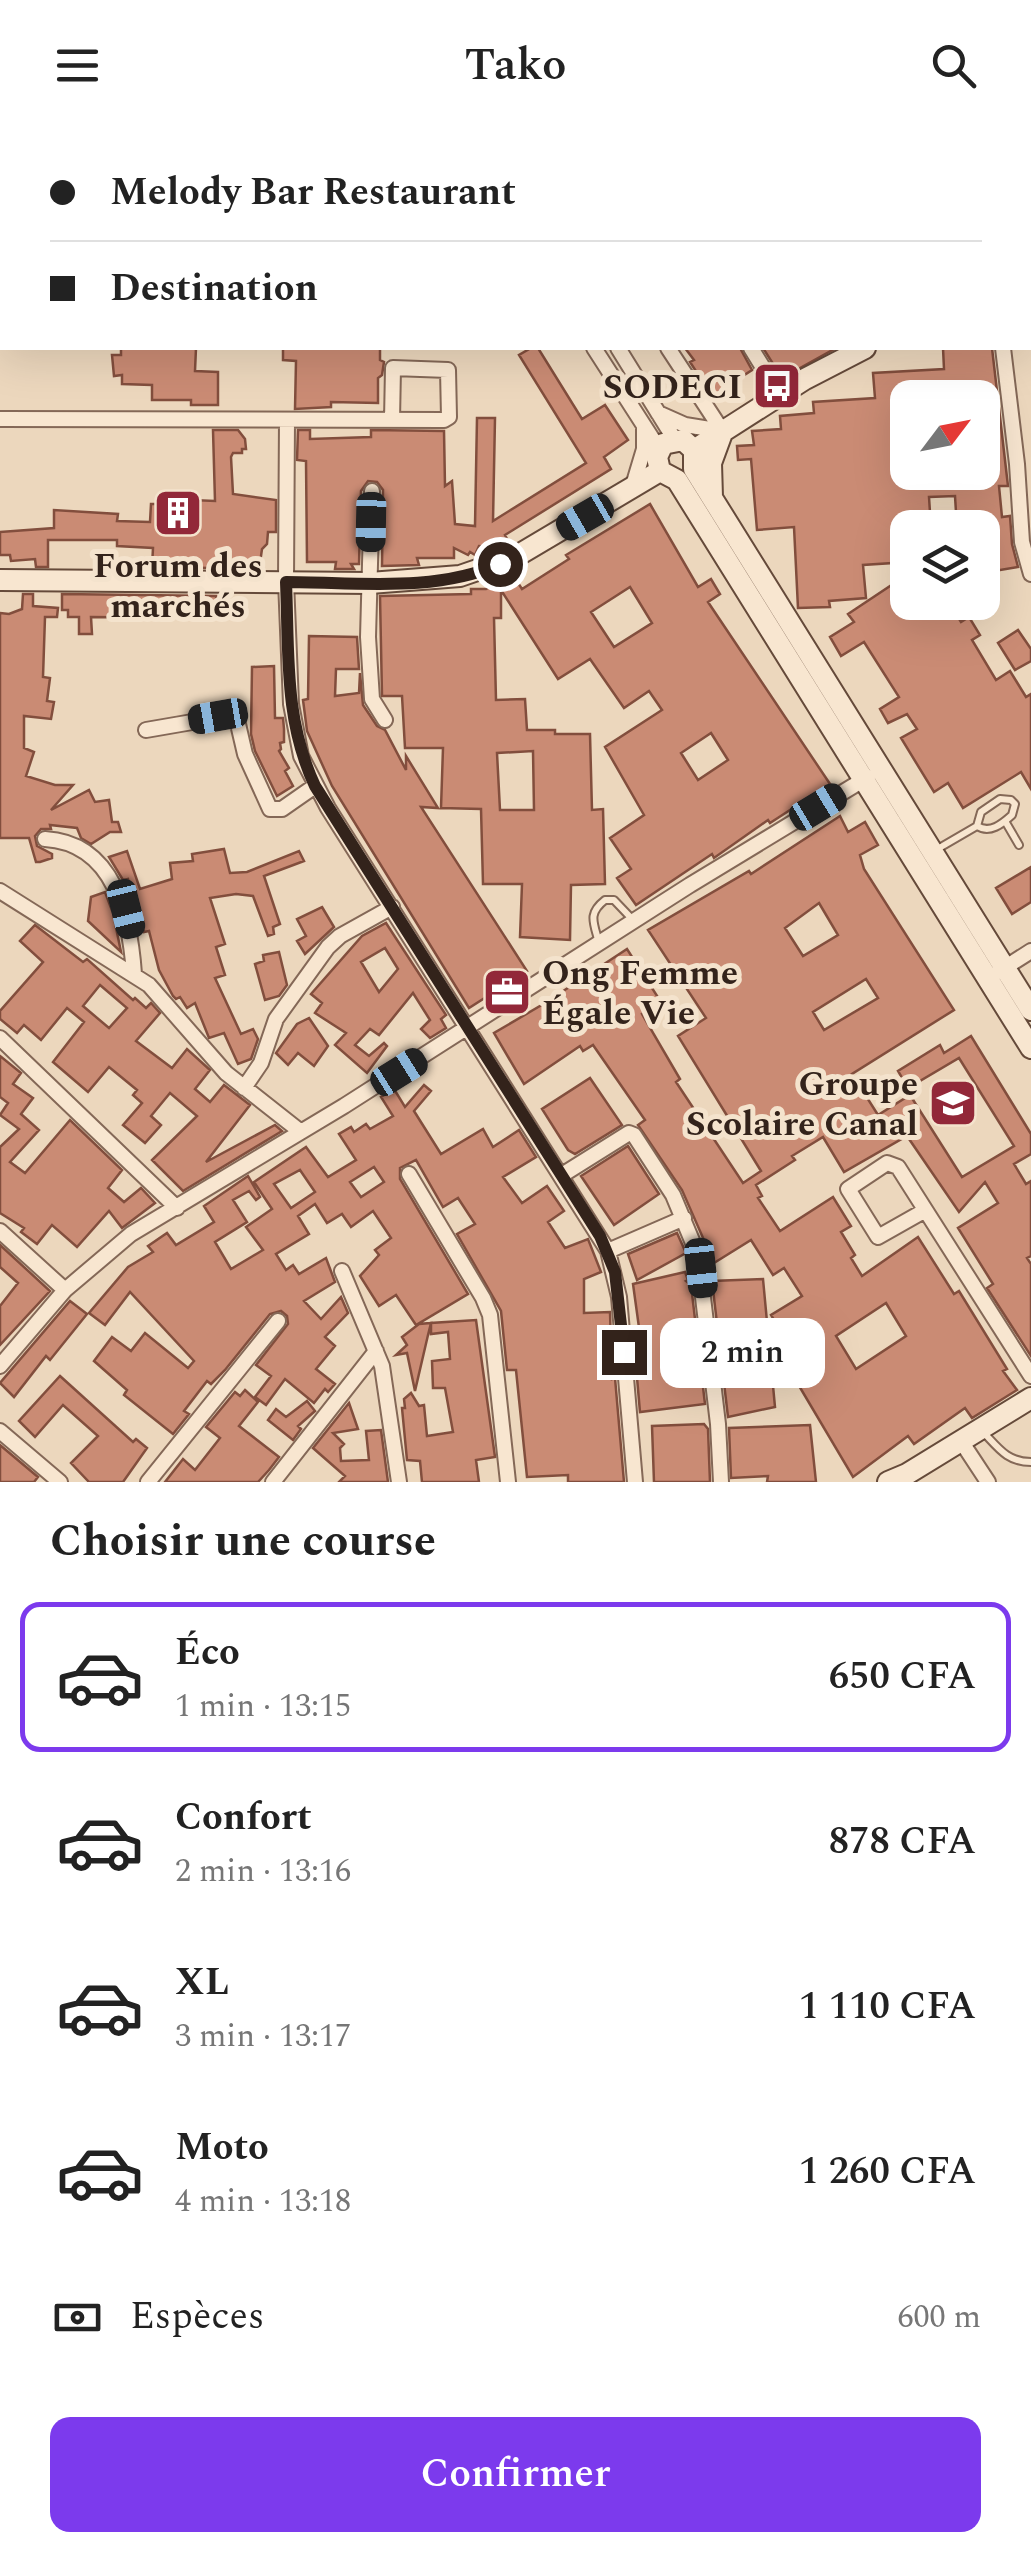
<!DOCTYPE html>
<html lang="fr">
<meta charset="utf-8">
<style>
body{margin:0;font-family:Spectral,serif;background:#f6f6f6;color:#222;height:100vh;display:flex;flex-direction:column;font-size:38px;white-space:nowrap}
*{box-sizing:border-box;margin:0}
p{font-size:32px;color:#767676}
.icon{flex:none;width:55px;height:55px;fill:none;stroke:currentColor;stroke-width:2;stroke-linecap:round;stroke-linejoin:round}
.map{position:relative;height:1352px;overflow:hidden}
.panel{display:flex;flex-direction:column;background:#fff;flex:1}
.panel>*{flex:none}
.guide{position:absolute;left:0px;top:0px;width:1032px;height:220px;box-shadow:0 10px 40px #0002;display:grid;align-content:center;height:220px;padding:0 50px;background:#fff}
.needle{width:65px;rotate:58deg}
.controls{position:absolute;left:890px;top:250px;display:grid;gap:20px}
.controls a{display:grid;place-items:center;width:110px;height:110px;border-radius:20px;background:#fff;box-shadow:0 10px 40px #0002;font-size:50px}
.end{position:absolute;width:45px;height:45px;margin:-22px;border:12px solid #33231b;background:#fff;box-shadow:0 0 0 5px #fff}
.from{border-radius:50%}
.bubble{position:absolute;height:70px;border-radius:20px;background:#fff;box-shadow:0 10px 40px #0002;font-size:32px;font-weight:600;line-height:70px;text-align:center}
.car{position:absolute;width:30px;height:60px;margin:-30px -15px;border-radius:12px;box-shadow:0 0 8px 2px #0007;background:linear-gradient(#222 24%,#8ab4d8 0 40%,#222 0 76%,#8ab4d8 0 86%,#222 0)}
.guide b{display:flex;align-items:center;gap:35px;height:95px;font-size:38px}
.guide b+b{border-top:2px solid #e0e0e0}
.guide i{width:25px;height:25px;background:#222}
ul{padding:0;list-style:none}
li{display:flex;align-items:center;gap:30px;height:150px;margin:0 20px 15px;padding:0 30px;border:5px solid transparent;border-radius:20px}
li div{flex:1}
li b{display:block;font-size:38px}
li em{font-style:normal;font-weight:600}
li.current{border-color:#7c3aed}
li>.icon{width:90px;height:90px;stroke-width:1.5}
h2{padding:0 50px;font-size:45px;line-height:120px}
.pay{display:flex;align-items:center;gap:25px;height:110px;padding:0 50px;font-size:38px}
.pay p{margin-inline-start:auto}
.action{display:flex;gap:20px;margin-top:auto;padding:20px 50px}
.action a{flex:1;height:115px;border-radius:20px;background:#7c3aed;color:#fff;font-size:40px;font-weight:600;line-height:115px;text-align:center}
header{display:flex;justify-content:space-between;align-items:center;height:130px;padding:0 50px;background:#fff;font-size:45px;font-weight:600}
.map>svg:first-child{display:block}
.building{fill:#ca8b74;stroke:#824e3d;stroke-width:2.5;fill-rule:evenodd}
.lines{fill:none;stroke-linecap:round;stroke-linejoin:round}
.lane-casing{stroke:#846857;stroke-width:10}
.street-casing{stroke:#846857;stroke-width:18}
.secondary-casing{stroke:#654a3a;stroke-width:24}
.lane{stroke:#f8e6d0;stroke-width:6}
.street{stroke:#f8e6d0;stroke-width:14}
.secondary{stroke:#f8e6d0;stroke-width:20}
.route{stroke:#33231b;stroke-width:12}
.labels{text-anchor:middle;stroke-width:10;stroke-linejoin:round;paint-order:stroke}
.poi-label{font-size:35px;font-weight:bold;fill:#33231b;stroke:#f4e3cd;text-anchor:end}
</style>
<header><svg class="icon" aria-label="menu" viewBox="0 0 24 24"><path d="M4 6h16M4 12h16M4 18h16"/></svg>Tako<svg class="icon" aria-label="search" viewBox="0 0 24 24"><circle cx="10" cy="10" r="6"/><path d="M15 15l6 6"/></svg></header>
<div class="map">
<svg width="1031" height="1352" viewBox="0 0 1031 1352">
<rect width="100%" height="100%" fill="#ecd7bd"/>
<path class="building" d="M121,218H196L195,241L218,242V275H191V270H152V255L122,254V245L114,246L112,225H121Z
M283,218H380V230L384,232L382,245L378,248V273L331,272V277L295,279L296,231L283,230Z
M531,218H538L582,289L605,275L628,310L604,327L611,339L505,405L508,411L497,417L479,416L475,425L470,422L468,425L454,418V428H417L419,435L382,436L383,360L377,352L368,351L361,361L359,434H351L354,439H335L336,432H307L306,331L297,330L298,300H310V309L371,307V300L444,301L445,356L452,351L455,394L475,396L477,288H495L493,391L586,333L519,225Z
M685,218H740L752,240L712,266L690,232L694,230Z
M763,218H836L782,248Z
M943,218H992L1008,356H999L1002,387L1010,386L1012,414L1018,437L994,441L995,449L982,452V398H957L955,366L929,367L931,398H908V432L863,435L866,468L829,471L830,477L798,478L794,397L757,400L751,329L738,330L737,316L754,315L752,301L781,299L780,286L814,283L813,272L875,268L873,243L944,239ZM978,258V268H982V342H908V268H934L933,260Z
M213,300H238L245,309L246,319H242V323H233L231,327L233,364L276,370V402H268L267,414L262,419L260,433L254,436L210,433V438L152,437L153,418L117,416V410H48V437H36L35,429L11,431L10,425H0V402L54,398V380L118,384L117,391L150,392L151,374H168V369L215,371Z
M650,374L698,457L711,449L720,464L708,472L830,654L770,693L768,690L714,728L712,724L636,775L617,748L631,739L610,708L644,685L605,617L662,580L649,561L624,578L590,529L558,549L501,460V488H494L496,570L525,569L527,600H555V604H590L592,680L603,679L605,754L571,755L570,810L520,807L522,754H483L481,679L441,678L443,618H405L402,566H382L380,466L471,464V459H486L512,444L522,459L569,429L566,425ZM630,457L652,493L614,517L591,482ZM711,603L728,630L698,650L681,623ZM533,621L534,680H500L497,623Z
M908,440V472H949L961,492L969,487L980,505L972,510L996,550L1010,541L1026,567L1031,564V659L1021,642L963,678L948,653L934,662L901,608L917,599L907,584L888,593L880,579L899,567L864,512L841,526L830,507L854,492L848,484L899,450L896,447Z
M23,464H33V476L58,478L57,487H45L43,547L50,548L47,571L54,572L51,589L24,586V618L34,622L26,646L55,655H73L51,680L89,660L95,672L109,670L112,692H118L121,702H110L91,714L81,708L77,698L50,695L51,699H41L35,706L37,716L52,724V728L40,732H36L29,708H0V483L9,484L22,479Z
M62,464L216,466L217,485H203V488L91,487L92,504H79V487H68V480H62Z
M1018,500L1031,519V531L1015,540L998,513Z
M309,506L357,507L359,539H336L335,566L359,563L360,543L363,575L377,596L385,600L406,640V626L438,678L421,677L527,841L469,878L332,656L307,601L303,570L308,569Z
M274,536L275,588H283L284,599V612L280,613L281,619L279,621L289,638L285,641L293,656L277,666L255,621L251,604L252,537Z
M840,686L848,702L865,692L878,715L860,725L864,739L954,880L852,944L878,985L910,965L962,1047L1014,1016L959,928L908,958L898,941L940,915L944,923L971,906L1031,1004V1024L1014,1034L1026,1054L1031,1051V1126L1027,1128L1031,1134V1226L987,1158L993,1154L958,1098L998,1073L985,1052L959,1082L907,1006L844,1042L823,1007L792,1026L795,1030L756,1055L762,1066L758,1068L780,1101L833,1067L851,1096L841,1102L855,1125L851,1128L862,1146L918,1107L954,1164L959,1161L1007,1239L1003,1241L1017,1260L972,1288L965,1278L914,1314L908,1306L853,1347L792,1244L803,1239L771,1185L802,1166L784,1138L773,1145L751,1110L714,1133L682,1060L638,995L645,990L593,915L583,921L580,916L524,954L494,903L545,873L627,819L661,872L642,884L680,949L676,952L743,1053L761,1041L678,906L706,888L648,800L749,741L751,744ZM819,773L838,805L803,826L785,798ZM866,849L878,868L824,900L813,882ZM886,1173L906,1206L856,1239L836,1206Z
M224,719L230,743L247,742L299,721L304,731L264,746L280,794L273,797L274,804L268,806L253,766L236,764L210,768L225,814L216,817L225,845L215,848L241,904L253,899L258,909L251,929L238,934L224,903L209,908L195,873L187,878L180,867L176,869L173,866L159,840L149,801L144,802L136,776L135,780L128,749L123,750L109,727L127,721L140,759L172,749L170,733L193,731L192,724Z
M1031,737V772L1012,784L996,758Z
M105,762L113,783L121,822L88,791L91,767Z
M322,777L334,797L305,824L297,811L306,806L297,789Z
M386,793L446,885L441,889L446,898L430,908L421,899L430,890L413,863L379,905L370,899L355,915L369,926L384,913L387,916L367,943L335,915L346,903L315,883L322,873L311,864L362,806ZM385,818L398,839L379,862L361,832Z
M35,795L83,832L87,829L133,870L135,868L146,878L151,873L160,883L136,911L172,938L187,919L210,940L195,959L210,972L224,955L250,975L206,1032L275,995L282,1001L183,1061L152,1030L197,986L170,963L151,986L161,995L145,1013L123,995L142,973L133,965L137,960L109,937L88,962L53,932L84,892L67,878L41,910L24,895L17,903L0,889V881L43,832L20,811ZM100,855L127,878L109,898L83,876Z
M279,822L287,855L279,866L265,870L255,834L264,831L263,825Z
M309,888L328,916L314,936L298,923L288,935L276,923L297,894Z
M0,926L21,943L13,954L33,968L21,984L39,1000L10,1032L25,1043L70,990L122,1040L108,1058L124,1072L141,1058L155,1073L122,1098L109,1081L77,1117L52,1095L37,1114L21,1102L24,1098L0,1083V1017L19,999L0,985L8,973L0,967Z
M590,948L622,995L575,1024L568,1020L542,979Z
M424,955L431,961L414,981L441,1024L483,999L493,1017L519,1000L536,1027L503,1047L522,1073L547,1056L564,1081L548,1092L565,1118L588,1109L601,1142L584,1149V1183L610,1182L612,1249L615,1248L624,1352H568V1345L527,1347L516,1240H507L501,1181L457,1104L475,1094L458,1068L443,1077L416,1030L400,1038V1049L468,1164L416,1195L396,1165L379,1176L360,1146L379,1125L375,1120L391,1108L373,1081L351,1097L342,1084L327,1093L315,1074L298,1086L309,1104L276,1124L286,1140L293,1135L299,1144L326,1128L335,1152L304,1171L321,1189L341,1167L348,1183L325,1207L335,1216L316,1239L335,1254L328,1262L325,1259L314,1273L285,1249L266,1275L255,1267L271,1246L256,1235L288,1194L287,1186L281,1181L270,1184L225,1240L211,1254L207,1251L184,1281L189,1284L173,1304L124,1265L127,1260L94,1231L112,1207L131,1221L145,1203L188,1238L194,1231L130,1162L105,1195L89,1183L128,1137L153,1122L148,1116L167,1103L176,1115L214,1092L204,1076L248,1046L260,1067L256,1070L249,1061L233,1070L247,1092L215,1112L231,1139L263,1120L246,1097L272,1079L254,1052L306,1017L328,1047L356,1030L339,1004L351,997L354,1002L366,994L370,999L393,986L381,967L394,959L405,977ZM374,1037L384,1052L361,1067L350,1052ZM300,1040L315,1062L291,1078L274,1054Z
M628,1016L659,1064L614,1095L581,1046Z
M677,1103L686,1123L637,1150L628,1124Z
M0,1115L50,1161L0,1215V1176L18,1153L0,1137Z
M685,1142L688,1150L686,1151L691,1155L705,1274L640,1282L634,1213L641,1212L633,1154Z
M763,1149L775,1277L728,1287L712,1151Z
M70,1171L87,1184L50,1230L46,1226L14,1267L0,1253Z
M476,1190L495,1327L476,1330L479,1352H422L420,1331L407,1330L402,1278H405L404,1269L411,1263L419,1276L424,1275L427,1306L453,1302L445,1258H433L432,1231L450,1229L448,1202L431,1204V1193Z
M431,1193L428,1205L415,1261L407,1223L396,1225L407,1215L402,1207L419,1194Z
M60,1246L133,1312L136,1309L147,1318L123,1352H89L71,1333L98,1306L63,1275L35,1307L19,1291Z
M245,1260L258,1272L239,1296L279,1327L269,1340L258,1352H165L183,1329L195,1340L220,1308L206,1297L235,1262L240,1266Z
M307,1271L315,1281L298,1296L301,1299L293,1310L268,1290L276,1279L286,1287Z
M349,1273L358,1299L333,1303L344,1314L340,1318L341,1331L369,1330L366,1301L381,1300L388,1352H339L345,1346L313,1318Z
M704,1294L708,1299L710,1352H654L652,1296Z
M810,1295L816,1352H767L768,1346L731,1348L729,1298Z
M0,1315L38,1347L34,1352H0Z"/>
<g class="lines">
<g class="lane-casing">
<path id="lane" d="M1000,669L1011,670L1015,674L1012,685C1002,694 990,704 977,696L981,682Z
M1005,691L1019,715
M934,721L977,696
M599,813C594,793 587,784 605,770H614L634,791
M985,1304C999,1319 1008,1332 1031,1332"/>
</g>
<g class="street-casing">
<path id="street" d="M400,0L401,2
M493,0L494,2
M736,0L737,2
M843,0L844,2
M982,0L983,2
M625,2L629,0
M0,143L2,142
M594,218L659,319
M618,218L675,310
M668,218L723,302
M751,218L780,265
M1003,218L1017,334L1022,412L1031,444
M658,283L685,295L722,301
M0,289L444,290L449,287L448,240L393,238L392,290
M287,290L286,451L291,574L301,626L328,678L608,1121L619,1167L635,1352
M632,359L644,319V297
M372,361L368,507L372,569L385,590
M146,600L227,586L238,594L245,624L270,679H282L315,656
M45,709C115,713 130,787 134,844
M0,761L149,855L226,943L301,1002
M998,842L1031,821
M0,908L177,1078
M244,958L261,933L276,889L328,817L340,806L392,777
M409,1044L483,1168L490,1185L508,1352
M562,1045L629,1003L634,1005L673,1065L698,1125L718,1294L721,1352
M924,1081L878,1107L848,1059L887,1033L898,1037L1031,1246
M0,1101L65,1160
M608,1121L684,1088
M342,1141L382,1236L399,1352
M0,1236L65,1160L131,1104L344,976L690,755L868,647
M0,1301L60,1352
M961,1311L988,1352
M148,1352L278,1191
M273,1352L376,1221"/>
</g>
<g class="secondary-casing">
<path id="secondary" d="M1030,195H1031
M694,320L805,249L865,218
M712,367L711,333L722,303
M0,450L370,453L460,446L515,427L660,341
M1031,880L694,339V320L683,310L663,314L657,327L660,341L677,350L1031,918
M888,1352L907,1344L1031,1268"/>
</g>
<use href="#lane" class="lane"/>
<use href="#street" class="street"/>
<use href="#secondary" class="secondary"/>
</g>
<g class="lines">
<path class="route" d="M500,434C434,463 356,452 286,452C289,523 284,590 315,656L600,1106L615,1142L624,1222"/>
</g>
<defs>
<g id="bus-square" transform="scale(2.5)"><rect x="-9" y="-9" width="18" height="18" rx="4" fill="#922839" stroke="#f4e3cd"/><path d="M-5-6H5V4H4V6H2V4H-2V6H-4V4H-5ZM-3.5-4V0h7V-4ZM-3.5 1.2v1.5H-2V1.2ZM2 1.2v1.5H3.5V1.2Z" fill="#fff"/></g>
<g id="building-square" transform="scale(2.5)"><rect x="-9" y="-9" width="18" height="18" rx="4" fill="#922839" stroke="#f4e3cd"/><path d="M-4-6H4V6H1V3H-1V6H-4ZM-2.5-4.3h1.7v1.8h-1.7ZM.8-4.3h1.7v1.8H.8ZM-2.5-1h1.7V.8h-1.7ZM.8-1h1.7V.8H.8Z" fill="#fff"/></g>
<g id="office-square" transform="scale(2.5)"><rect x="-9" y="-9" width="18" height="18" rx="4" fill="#922839" stroke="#f4e3cd"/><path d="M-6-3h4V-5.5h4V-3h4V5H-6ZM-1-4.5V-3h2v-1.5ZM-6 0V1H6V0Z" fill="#fff"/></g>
<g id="school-square" transform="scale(2.5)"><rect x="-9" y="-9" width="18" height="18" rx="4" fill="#922839" stroke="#f4e3cd"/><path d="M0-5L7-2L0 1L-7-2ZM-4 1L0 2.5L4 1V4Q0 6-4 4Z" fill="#fff"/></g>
</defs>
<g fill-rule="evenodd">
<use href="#bus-square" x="777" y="256"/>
<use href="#building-square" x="178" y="383"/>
<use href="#office-square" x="507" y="862"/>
<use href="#school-square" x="953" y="973"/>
</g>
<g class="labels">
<g class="poi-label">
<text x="742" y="268">SODECI</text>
<text x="178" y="447" text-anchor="middle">Forum des<tspan x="178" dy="40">marchés</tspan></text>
<text x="542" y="854" text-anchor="start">Ong Femme<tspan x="542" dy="40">Égale Vie</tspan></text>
<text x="918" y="965">Groupe<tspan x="918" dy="40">Scolaire Canal</tspan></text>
</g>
</g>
</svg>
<div class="controls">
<a><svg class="needle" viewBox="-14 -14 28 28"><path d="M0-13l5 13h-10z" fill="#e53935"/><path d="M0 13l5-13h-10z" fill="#767676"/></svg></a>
<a><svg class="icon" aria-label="layers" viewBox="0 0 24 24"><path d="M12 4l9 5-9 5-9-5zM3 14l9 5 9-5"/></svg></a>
</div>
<i class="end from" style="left:500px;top:434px"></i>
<i class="end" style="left:624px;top:1222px"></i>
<div class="bubble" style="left:660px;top:1188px;width:165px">2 min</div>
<i class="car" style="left:585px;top:387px;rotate:240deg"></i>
<i class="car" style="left:371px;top:392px;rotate:181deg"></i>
<i class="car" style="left:218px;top:586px;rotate:260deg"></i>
<i class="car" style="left:818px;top:677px;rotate:59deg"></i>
<i class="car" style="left:126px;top:779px;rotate:166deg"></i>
<i class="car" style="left:399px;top:942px;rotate:58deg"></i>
<i class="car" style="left:701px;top:1138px;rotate:174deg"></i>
<div class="guide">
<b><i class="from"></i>Melody Bar Restaurant</b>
<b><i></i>Destination</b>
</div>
</div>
<section class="panel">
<h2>Choisir une course</h2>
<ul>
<li class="current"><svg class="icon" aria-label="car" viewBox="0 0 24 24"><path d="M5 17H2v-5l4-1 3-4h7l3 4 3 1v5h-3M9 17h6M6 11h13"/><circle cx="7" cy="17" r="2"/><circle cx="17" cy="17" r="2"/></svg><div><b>Éco</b><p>1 min · 13:15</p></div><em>650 CFA</em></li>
<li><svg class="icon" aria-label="car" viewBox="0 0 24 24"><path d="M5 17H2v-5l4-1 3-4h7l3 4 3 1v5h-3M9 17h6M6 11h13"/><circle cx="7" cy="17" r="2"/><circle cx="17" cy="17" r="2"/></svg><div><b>Confort</b><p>2 min · 13:16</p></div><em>878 CFA</em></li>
<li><svg class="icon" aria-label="car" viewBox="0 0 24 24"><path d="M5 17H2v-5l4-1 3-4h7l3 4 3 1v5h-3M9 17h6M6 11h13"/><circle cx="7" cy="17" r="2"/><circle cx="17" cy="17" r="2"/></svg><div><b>XL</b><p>3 min · 13:17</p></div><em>1 110 CFA</em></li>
<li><svg class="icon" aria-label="car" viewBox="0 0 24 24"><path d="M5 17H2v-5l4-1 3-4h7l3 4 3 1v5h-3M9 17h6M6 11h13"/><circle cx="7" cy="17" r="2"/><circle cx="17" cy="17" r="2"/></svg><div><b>Moto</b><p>4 min · 13:18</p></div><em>1 260 CFA</em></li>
</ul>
<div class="pay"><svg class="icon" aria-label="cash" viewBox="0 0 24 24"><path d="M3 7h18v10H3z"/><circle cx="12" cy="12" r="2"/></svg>Espèces<p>600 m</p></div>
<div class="action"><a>Confirmer</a></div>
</section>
